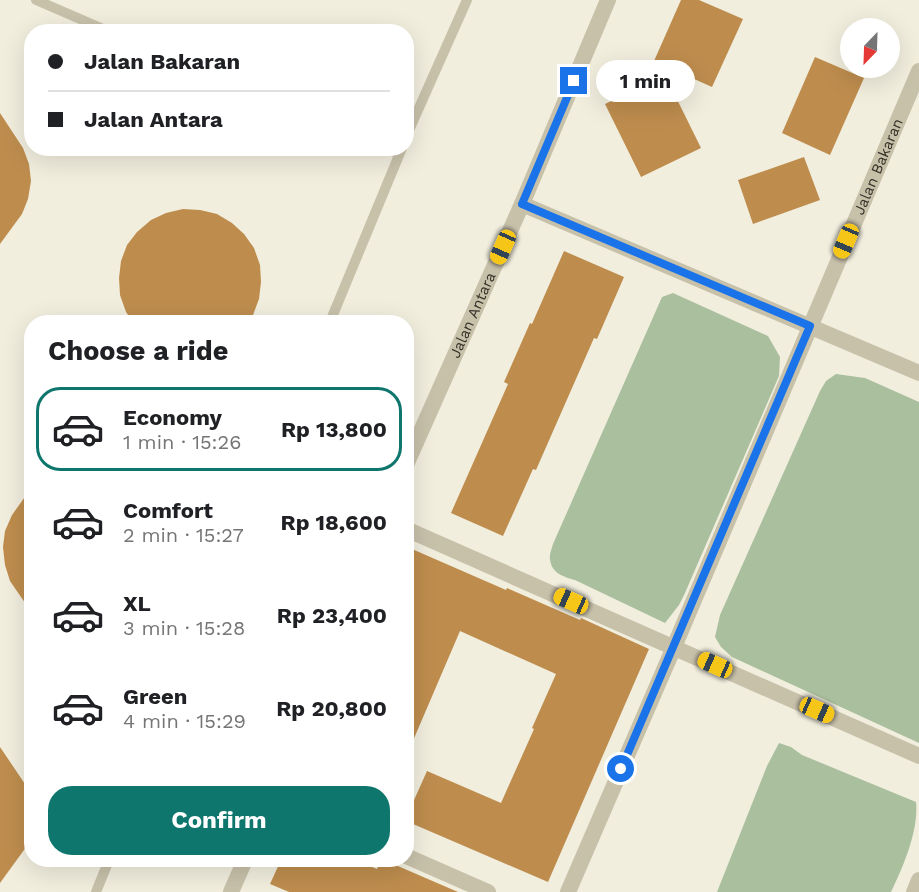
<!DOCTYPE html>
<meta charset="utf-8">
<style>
body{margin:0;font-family:"Work Sans",sans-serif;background:#f2f2f2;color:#202124;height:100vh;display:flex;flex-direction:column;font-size:22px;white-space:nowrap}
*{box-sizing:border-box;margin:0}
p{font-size:20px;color:#757577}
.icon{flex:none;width:33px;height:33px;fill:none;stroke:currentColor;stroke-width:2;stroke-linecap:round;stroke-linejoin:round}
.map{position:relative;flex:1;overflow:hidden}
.side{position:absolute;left:24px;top:315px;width:390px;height:552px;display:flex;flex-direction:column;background:#fff;border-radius:24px;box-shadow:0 6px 24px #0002}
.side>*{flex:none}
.top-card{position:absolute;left:24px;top:24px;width:390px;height:132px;border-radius:24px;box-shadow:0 6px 24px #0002;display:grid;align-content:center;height:132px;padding:0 24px;background:#fff}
.needle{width:39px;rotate:203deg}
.fabs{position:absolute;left:840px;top:18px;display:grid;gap:12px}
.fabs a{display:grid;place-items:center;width:60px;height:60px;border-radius:50%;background:#fff;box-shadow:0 6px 24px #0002;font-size:30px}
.end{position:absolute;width:27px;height:27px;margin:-14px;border:8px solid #1a73e8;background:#fff;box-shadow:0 0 0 3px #fff}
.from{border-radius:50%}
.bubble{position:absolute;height:42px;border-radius:21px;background:#fff;box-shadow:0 6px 24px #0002;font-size:20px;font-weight:700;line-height:42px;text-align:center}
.car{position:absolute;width:18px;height:36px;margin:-18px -9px;border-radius:8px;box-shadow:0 0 4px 2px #0007;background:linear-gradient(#f5c518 24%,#345 0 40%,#f5c518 0 76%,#345 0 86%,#f5c518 0)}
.top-card b{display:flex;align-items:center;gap:21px;height:57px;font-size:22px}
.top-card b+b{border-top:2px solid #e0e0e0}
.top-card i{width:15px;height:15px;background:#202124}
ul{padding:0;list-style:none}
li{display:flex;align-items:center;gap:18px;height:84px;margin:0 12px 9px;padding:0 12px;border:3px solid transparent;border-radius:24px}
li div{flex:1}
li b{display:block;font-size:22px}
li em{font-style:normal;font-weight:700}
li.active{border-color:#0f766e}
li>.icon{width:54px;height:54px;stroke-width:1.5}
h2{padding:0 24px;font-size:27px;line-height:72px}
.action{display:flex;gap:12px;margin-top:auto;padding:12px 24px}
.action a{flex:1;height:69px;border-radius:24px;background:#0f766e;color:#fff;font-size:24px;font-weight:700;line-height:69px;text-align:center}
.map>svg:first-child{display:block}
.green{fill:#aabf9e}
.building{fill:#be8d4e}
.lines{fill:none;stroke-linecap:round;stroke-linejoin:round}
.service{stroke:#c8c1aa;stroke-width:10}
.minor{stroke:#c8c1aa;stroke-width:16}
.route{stroke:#1a73e8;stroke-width:8}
.labels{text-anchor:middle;stroke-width:4.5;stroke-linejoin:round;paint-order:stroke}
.street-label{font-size:15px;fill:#363129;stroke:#f9f7ea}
</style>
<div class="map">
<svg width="919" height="892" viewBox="0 0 919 892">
<rect width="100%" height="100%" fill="#f1eede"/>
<path class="green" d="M673,293L768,336L780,357L779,376L685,593L679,605L665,623L575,580C564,577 551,573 550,559C549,555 552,548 553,544L662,297Z
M836,374L865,378L919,402V743L732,657L721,647L715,637L720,615L820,391L826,381Z
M779,743L791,747L802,755L916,802C919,830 903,867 891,892H717L767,766Z"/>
<path class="building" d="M681,0H699L743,19L712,87L654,61Z
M815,57L864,78L830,155L782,133Z
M665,75L701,148L641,177L605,104Z
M0,113L23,148L29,164L31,181L28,199L22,214L0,244Z
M804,157L820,200L753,224L738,180Z
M183,209L200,210L217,214L232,223L244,234L254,248L260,265L261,282L259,299L253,315L247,322H133L126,312L120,295L119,278L121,261L127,245L137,232L151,220L166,213Z
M564,251L624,277L597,339L594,338L536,470L533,469L503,536L451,513L508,384L504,382L530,323L532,324Z
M32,487V613L10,581L5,565L3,547L5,531L12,515Z
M412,549L506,590L507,588L580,620L581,618L649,649L548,882L406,821V818L427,771L501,803L534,729L532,728L556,674L460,631L406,757V562Z
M0,747L25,784L32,805L31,834L24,850L0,883Z
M281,860H355L377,869L381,860H384L458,892H289L270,884Z"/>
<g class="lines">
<path class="service" d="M36,0L110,32
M406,137L467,0
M386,148L399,154
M330,322L402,148
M96,892L109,860"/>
<g class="minor">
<path d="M522,204L919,373"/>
<path id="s1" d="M406,465L522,204L608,0"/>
<path d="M406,529L919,756"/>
<path d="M406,856L488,892"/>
<path d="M231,892L245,860"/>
<path id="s2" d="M568,892L674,647L919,71"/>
<path d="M914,892L919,880"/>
</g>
</g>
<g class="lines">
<path class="route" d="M574,81L522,204L810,326L621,769"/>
</g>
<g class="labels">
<g class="street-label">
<text dy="5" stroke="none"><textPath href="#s2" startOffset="789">Jalan Bakaran</textPath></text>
<text dy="5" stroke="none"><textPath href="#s1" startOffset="164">Jalan Antara</textPath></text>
</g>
</g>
</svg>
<div class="fabs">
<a><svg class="needle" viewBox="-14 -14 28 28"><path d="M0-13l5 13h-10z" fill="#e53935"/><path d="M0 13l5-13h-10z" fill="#757577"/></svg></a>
</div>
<i class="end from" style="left:621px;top:769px"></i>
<i class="end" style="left:574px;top:81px"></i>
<div class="bubble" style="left:596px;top:60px;width:99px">1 min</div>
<i class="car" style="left:846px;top:241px;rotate:203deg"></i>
<i class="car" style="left:503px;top:247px;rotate:204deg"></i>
<i class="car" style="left:571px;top:601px;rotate:294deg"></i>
<i class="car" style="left:715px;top:665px;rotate:294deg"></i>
<i class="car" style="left:817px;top:710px;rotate:114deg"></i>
<div class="top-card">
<b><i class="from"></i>Jalan Bakaran</b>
<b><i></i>Jalan Antara</b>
</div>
<section class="side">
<h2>Choose a ride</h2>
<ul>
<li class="active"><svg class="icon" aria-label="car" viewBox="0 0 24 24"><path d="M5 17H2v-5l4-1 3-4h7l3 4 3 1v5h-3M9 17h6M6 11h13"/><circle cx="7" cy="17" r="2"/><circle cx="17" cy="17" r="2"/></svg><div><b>Economy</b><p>1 min · 15:26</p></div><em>Rp 13,800</em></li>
<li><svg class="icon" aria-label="car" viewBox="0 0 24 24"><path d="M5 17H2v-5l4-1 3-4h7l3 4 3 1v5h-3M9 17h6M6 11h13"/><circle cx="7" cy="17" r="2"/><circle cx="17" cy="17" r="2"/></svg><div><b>Comfort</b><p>2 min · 15:27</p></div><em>Rp 18,600</em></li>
<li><svg class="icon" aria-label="car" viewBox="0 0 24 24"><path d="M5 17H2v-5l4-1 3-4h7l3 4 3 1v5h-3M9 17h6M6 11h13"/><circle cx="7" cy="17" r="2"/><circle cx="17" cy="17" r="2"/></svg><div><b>XL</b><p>3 min · 15:28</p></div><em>Rp 23,400</em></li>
<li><svg class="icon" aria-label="car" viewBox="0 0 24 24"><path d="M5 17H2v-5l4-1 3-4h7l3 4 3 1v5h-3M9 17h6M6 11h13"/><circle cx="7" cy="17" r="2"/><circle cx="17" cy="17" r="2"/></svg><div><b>Green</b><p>4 min · 15:29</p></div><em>Rp 20,800</em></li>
</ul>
<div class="action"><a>Confirm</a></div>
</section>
</div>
